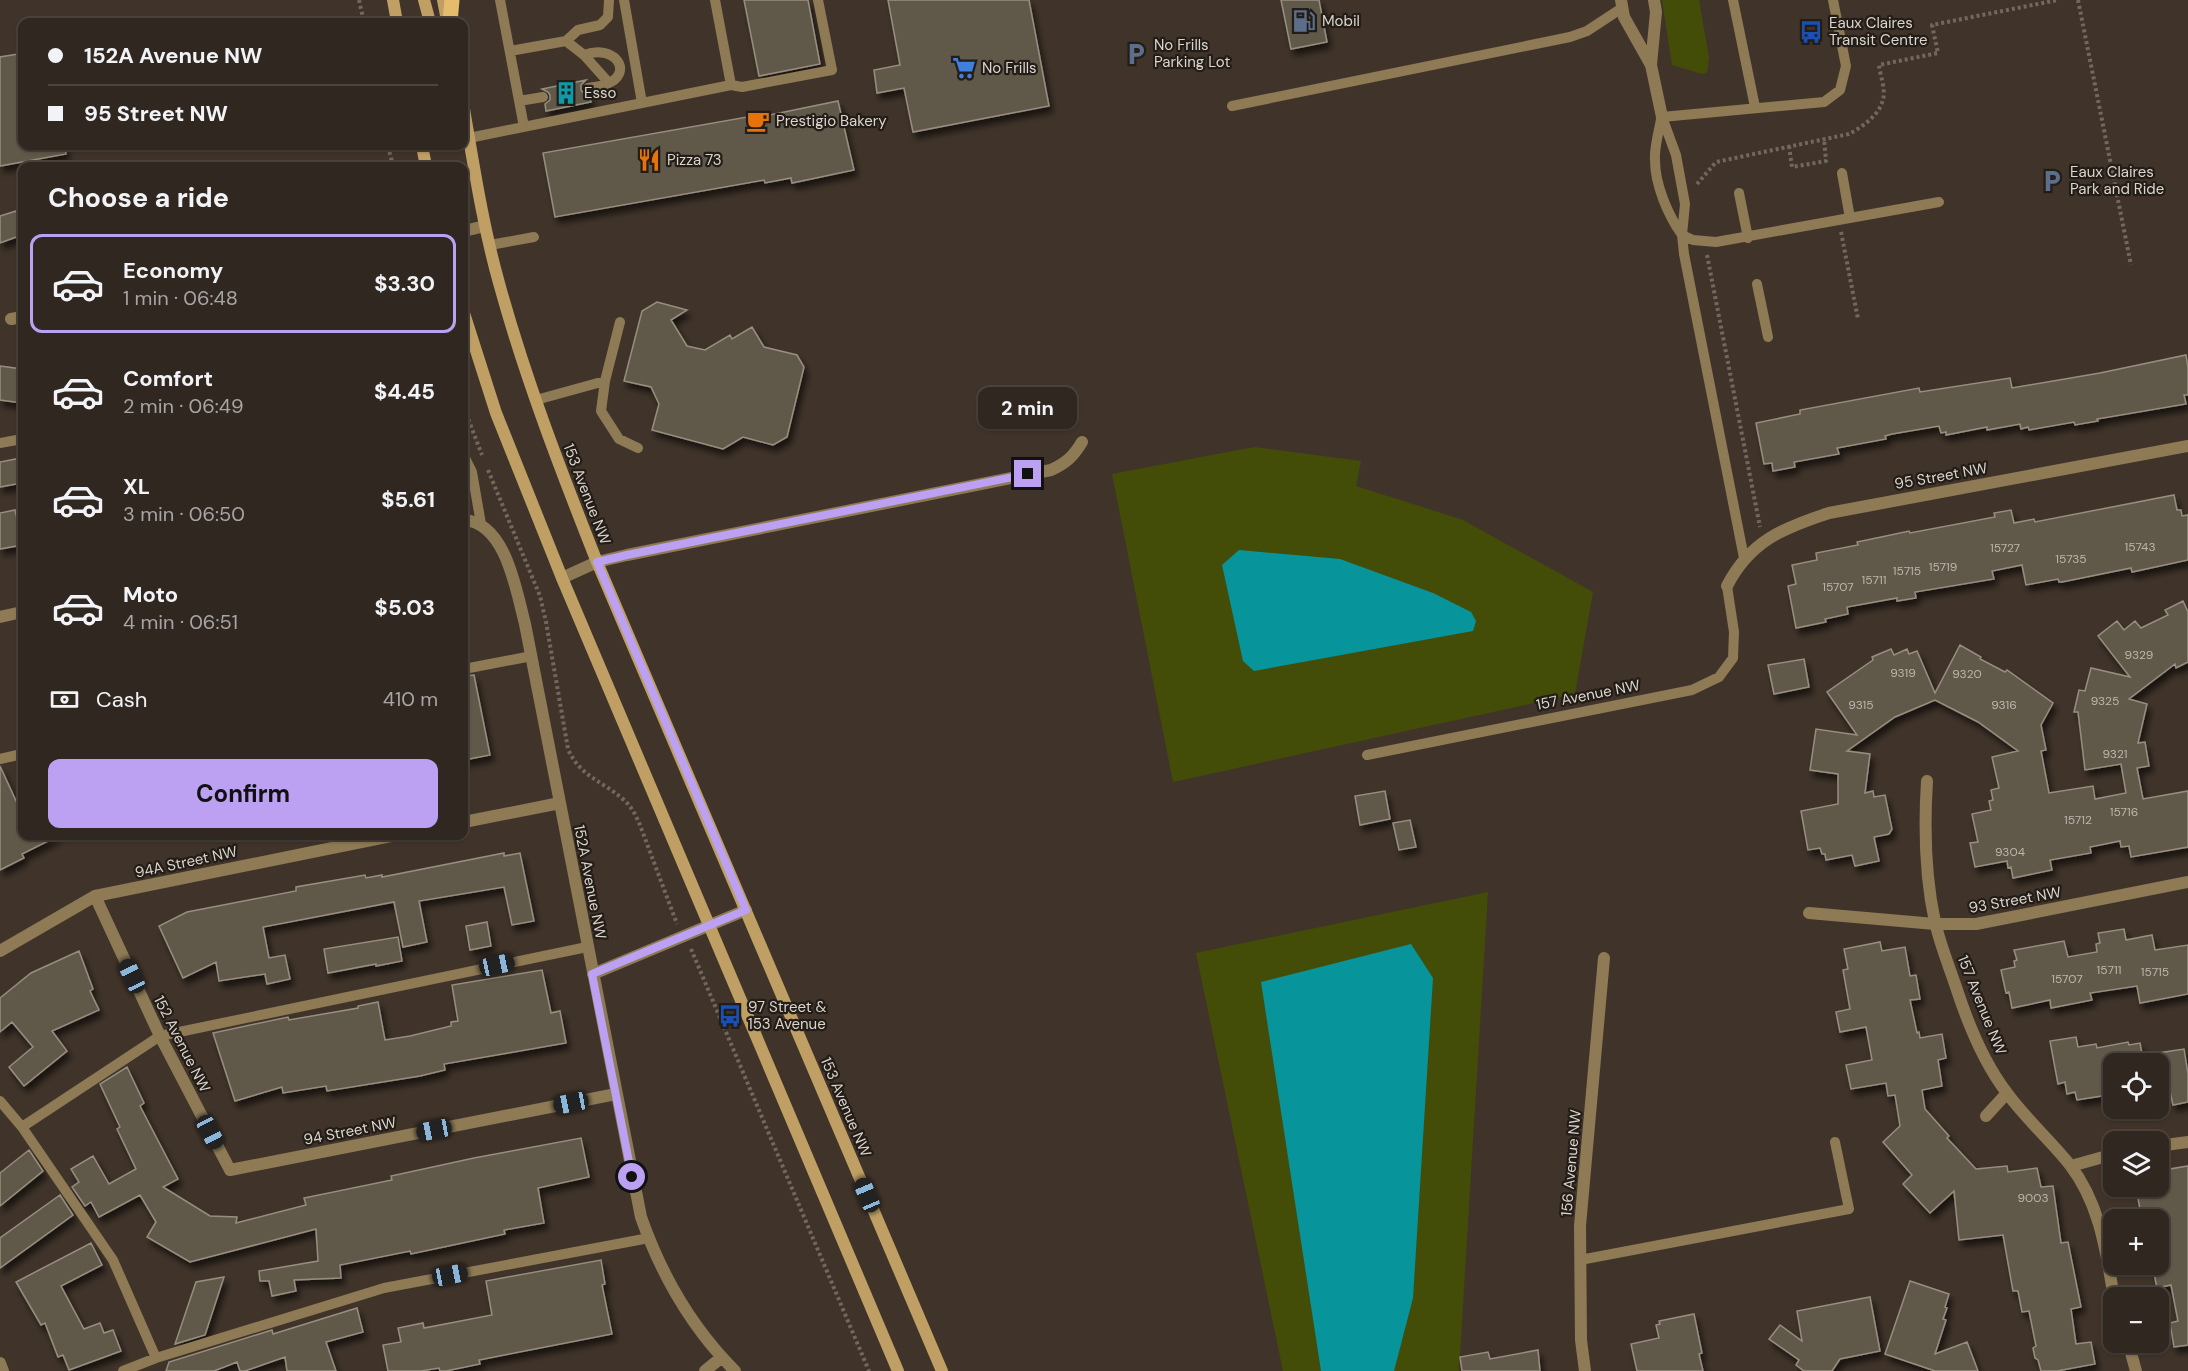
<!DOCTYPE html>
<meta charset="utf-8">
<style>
body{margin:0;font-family:"DM Sans",sans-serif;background:#382f29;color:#f1f3f6;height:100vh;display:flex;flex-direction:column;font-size:22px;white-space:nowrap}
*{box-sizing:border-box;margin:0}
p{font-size:20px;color:#a8a5a5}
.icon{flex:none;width:33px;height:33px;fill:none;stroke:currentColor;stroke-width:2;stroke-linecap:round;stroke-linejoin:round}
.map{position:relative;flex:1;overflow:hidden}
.drawer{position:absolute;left:18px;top:162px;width:450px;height:678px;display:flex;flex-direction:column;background:#302720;border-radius:12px;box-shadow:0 2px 4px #0004,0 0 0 2px #4b443e}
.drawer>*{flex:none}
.banner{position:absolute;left:18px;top:18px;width:450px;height:132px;border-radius:12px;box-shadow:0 2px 4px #0004,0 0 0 2px #4b443e;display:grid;align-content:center;height:132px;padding:0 30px;background:#302720}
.buttons{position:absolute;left:2103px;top:1053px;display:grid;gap:12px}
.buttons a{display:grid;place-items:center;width:66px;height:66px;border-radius:12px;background:#302720;box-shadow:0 2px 4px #0004,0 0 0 2px #4b443e;font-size:30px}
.end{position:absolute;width:27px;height:27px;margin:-14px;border:8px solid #bca0f2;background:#111;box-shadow:0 0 0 3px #111}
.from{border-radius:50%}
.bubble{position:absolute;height:42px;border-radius:12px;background:#302720;box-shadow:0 2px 4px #0004,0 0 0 2px #4b443e;font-size:20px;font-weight:700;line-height:42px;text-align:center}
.car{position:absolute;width:18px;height:36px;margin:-18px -9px;border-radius:8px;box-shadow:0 0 4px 2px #0007;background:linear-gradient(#222 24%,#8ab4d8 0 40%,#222 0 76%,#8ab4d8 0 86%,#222 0)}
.banner b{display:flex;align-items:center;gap:21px;height:57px;font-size:22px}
.banner b+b{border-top:2px solid #4b443e}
.banner i{width:15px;height:15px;background:#f1f3f6}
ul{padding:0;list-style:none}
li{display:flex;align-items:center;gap:18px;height:99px;margin:0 12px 9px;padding:0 18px;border:3px solid transparent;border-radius:12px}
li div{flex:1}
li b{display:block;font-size:22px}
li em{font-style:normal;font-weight:700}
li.on{border-color:#bca0f2}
li>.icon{width:54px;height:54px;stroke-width:1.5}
h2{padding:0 30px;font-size:27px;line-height:72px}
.pay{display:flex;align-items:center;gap:15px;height:66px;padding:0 30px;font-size:22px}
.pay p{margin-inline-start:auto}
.primary-button{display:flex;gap:12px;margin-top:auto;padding:12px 30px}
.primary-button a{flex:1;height:69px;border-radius:12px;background:#bca0f2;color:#111;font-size:24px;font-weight:700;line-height:69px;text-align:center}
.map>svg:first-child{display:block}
.green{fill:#434d07}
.water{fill:#08949b}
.building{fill:#61584a;stroke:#988e7f;stroke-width:1.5;filter:url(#shadow)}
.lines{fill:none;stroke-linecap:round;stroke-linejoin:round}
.path{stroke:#72685f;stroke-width:4;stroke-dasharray:3 3;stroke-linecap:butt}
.service{stroke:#8e7a55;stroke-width:10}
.minor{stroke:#8e7a55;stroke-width:12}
.tertiary{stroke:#8e7a55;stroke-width:12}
.secondary{stroke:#bf9f63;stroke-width:12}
.primary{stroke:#e5bc6d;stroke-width:15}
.route{stroke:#bca0f2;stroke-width:8}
.labels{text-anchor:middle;stroke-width:4.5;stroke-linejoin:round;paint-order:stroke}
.number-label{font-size:12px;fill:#bdb5ac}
.poi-label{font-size:15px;fill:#dcd4cd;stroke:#231d18;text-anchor:start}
.street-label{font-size:15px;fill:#dcd4cd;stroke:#231d18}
</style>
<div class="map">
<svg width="2188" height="1371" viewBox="0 0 2188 1371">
<defs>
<filter id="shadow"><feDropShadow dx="3.5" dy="6" stdDeviation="3" flood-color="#0009"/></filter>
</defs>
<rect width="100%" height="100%" fill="#40342a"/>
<path class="green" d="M1662,0H1699L1709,57L1707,73L1702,74L1672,65Z
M1254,447L1361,461L1356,486L1463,520L1593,592L1575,694L1173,782L1112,474Z
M1488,892L1459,1371H1283L1196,953Z"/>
<path class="water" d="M1239,550L1340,559L1433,593L1471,612L1476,621L1473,631L1254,671L1243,661L1222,565Z
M1411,944L1433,978L1413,1298L1394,1371H1321L1261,982Z"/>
<path class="building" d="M744,0H808L820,64L759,76Z
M888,0H1029L1049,106L913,132L904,88L877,93L874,70L900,65Z
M1281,0H1319L1327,42L1291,49Z
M18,54L19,57H22V146H65L66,154L0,166V57Z
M586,80L581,85V90L585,95H589L591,102L546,111L545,104L550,100V95L548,92L542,89Z
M838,101L854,170L792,183L791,178L765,183L764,180L555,217L543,153L764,114L765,116Z
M16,211L22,235L0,243V216Z
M657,302L687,310L671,320L687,346L705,350L730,335L732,339L752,327L764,347L797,355L804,367L787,437L773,445L743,437L723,449L652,430L659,404L651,387L624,381L642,311Z
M2186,355L2188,368V395H2184L2186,404L2097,419L2098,421L2075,425L2074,422L2029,430L2028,427L2021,429L2020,424L1987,430V427L1946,435V432L1941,433L1939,426L1892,434L1885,436L1886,439L1837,448L1839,454L1794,462L1795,467L1773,471L1772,463L1764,464L1756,423L1800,414V410L1919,388L1920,392L2010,378L2012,388L2100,373Z
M0,366L22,369V403L0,400Z
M21,458L22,483L0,487V462Z
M2174,495L2177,510H2181L2182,516L2188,515V560L2132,572L2131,568L2062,582H2059L2058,579L2026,585L2022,565L1992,571L1994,579L1915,592L1916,598L1897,601V598L1847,607L1848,614L1825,619L1826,622L1796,628L1788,586L1796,584L1792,565L1817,560L1816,553L1858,545L1857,542L1886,536L1909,531L1910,533L1995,517L1994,513L2011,510L2014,523L2034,519L2035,522Z
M15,510L17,519L22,518V545L0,549V513Z
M2183,601L2188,612V662L2176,668L2175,664L2129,699L2147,704L2138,743L2145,742L2149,766L2137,768L2143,799L2188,791V847L2131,857L2129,846L2121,847L2120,841L2090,847L2091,853L2050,860L2052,870L2013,878L2011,867L2008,868L2007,861L1975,867L1970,843L1978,842L1972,814L1991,810L1989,801L1993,800L1991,790L1999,788L1992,757L2018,751L1978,722L1935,700L1895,717L1847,751L1870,754L1865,793L1873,791L1874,797L1885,795L1892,829L1889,834L1874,837L1879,861L1855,866L1852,855L1826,860L1825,854H1822L1820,848L1808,850L1801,811L1838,804V774L1810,770L1816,729L1857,735L1827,692L1873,660L1872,657L1891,649L1894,655L1907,649L1909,654L1917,651L1935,693L1960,645L1981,657L1980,659L2005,672L2007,670L2053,703L2041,725L2046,750L2041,751L2049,793L2093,786L2095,799L2126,793L2121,764L2085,770L2078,712H2074L2079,690L2085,691L2091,668L2130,677L2098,636L2117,621L2124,630L2135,621L2141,628L2168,615L2165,610Z
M1804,659L1809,687L1774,694L1768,665Z
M474,675L490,755L464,760V732L469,731L464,701V676Z
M0,766L22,814V836H58L22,854L24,858L0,870Z
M1385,791L1390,819L1360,825L1355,796Z
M1410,820L1416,847L1399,850L1393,823Z
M504,853V856L520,853L534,921L512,925L504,887L419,901L427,942L403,947L394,902L263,927L269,958L285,955L290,979L267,984L265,974L219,981L216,962L183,978L159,926L187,912L296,891V887L365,875L366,878L382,875V877Z
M487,922L491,946L470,950L466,926Z
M2124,929L2126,940L2152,935L2155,950L2188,945V994L2140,1003L2137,986L2090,993L2092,1000L2051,1008L2050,1000L2012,1008L2009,992L2006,993L2001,970L2015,967L2014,961L2017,960L2014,950L2064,941L2068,957L2097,952L2096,944L2100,943L2098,933Z
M398,937L402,961L376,966V964L328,973L324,949Z
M1880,942L1882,951L1905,947L1910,976L1916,975L1920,999L1910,1000L1917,1033L1919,1032L1920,1038L1942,1034L1946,1058L1938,1060L1942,1086L1922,1090L1925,1109L1949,1136L1947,1138L1976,1169L2007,1166L2008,1172L2037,1168L2041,1187L2053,1186L2061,1243L2068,1242L2081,1307L2071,1309L2076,1344L2091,1342L2095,1364L2057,1371H2041L2038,1360L2035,1358L2033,1348L2036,1346L2029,1311L2022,1312L2018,1291H2013L2003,1235L1959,1240L1954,1191L1930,1213L1903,1184L1912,1175L1883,1142L1900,1126L1895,1095L1888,1096L1886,1083L1851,1089L1846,1065L1872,1060L1866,1027L1840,1032L1836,1012L1850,1009L1843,970L1848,969L1844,949Z
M79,951L93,989L90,991L99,1010L52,1031L67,1051L24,1086L9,1067L33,1047L12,1022L0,1032V998L31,973Z
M542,970L551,1013L560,1011L566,1043L444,1064L445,1070L420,1076L327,1091L326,1086L283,1093L282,1087L235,1101L213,1033L288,1017L289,1020L358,1008V1006L378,1002L385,1040L410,1036L451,1026V1022L458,1021L452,985Z
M2076,1037L2078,1047L2096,1044L2097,1048L2128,1042L2129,1045L2140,1043L2144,1064H2114V1094L2077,1100L2075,1092L2067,1094L2065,1082L2058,1084L2050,1041Z
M2184,1049L2188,1074V1102L2173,1105L2170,1091L2158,1093V1053Z
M127,1067L144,1103L140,1106L178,1179L163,1187L210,1216L237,1217L236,1223L306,1205L304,1198L392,1180L391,1176L474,1158L581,1138L589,1177L538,1188L544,1223L504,1230L505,1234L439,1248L411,1254L410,1251L340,1265L341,1278L294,1280L296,1291L272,1296L269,1281H260L259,1271L318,1261L316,1229L190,1262L147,1237L156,1222L140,1195L99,1217L91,1202L85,1206L72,1187L79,1182L71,1169L93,1156L109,1184L136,1169L117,1129L120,1127L100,1084Z
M29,1150L43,1171L0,1206V1173Z
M2188,1166V1345L2174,1347L2170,1323L2178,1321L2171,1285L2157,1288L2152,1264H2158V1212L2141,1215L2137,1193L2154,1190V1186H2158V1171Z
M60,1195L73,1215L0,1268V1238Z
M91,1243L102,1265L61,1286L84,1329L100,1323L104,1333L113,1330L121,1351L69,1370L63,1355L58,1357L45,1323L41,1325L16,1282Z
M601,1260L605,1284L602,1285L612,1334L479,1360L480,1364L446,1371H440L439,1368L421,1371H388L383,1345L401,1342L398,1328L423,1323L424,1328L492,1315L486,1281Z
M224,1277L205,1335L175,1344L196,1282Z
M1910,1281L1949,1294L1945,1307L1947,1308L1943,1319L1946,1320L1935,1354L1967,1342L1978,1371H1935L1885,1354Z
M1870,1297L1880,1351L1840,1359L1832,1371H1804L1796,1365L1799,1360L1769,1339L1780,1325L1802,1341L1797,1311Z
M357,1308L363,1332L326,1342L336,1371H287L285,1357L245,1371H240L237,1362L214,1371H166L169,1362L272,1330L273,1334Z
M1694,1314L1702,1353L1699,1354L1703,1371H1637L1631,1344L1659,1338L1656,1325L1660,1324L1659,1321Z
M1538,1350L1540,1371H1462L1460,1357L1488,1352L1490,1359Z"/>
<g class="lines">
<path class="path" d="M359,0L364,22
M2078,0L2131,265
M388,146L393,166
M1789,146L1792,167L1826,161L1824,138
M1697,184L1716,162L1849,134C1862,127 1880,115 1883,99C1886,90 1880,75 1879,65L1938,53L1932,25L2058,0
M1841,232L1858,319
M1707,255L1760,527
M464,408L482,455
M488,470L540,596L546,622L568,749C580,777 603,781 624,800C632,807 636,816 640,825L677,924
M691,949L869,1371"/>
<path class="service" d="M500,0L524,127
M624,0L642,103
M1733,0L1755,107
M566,41L584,55L609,83
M510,51L566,41L578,30L600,25L608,17L609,0
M584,55C614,44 632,70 611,82C604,86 595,87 588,88
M731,85L742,87L832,70L818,0
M519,101L543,97
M1232,106L1570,37L1587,31L1622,8
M1662,117L1676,155L1685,204L1682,235L1684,254L1744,558
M1662,117L1824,102L1840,90L1846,66L1833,0
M1661,119C1659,132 1654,147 1655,160C1655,185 1668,215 1682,235
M469,138L731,85L715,0
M1842,173L1850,218
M1739,193L1748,238
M1682,235L1693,240L1716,242L1939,202
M490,245L534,237
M1757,284L1768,337
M620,322L605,381L601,411L619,439L638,448
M536,400L605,381
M0,443L22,439
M464,456L472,472L481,524
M464,669L532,656
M1367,755L1692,690L1719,677L1733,658L1734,632L1727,586
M0,759L22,754
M0,1101L22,1127L113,1260L156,1358
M22,1127L160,1036L587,947
M1580,1260L1849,1209L1835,1142
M123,1371L156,1358L384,1288L649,1238"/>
<path class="minor" d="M1621,0L1624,17L1651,65
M1654,0L1656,12L1651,65L1662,117
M464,231L485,226
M11,319L22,317
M464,520C506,523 516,590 525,624L641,1217C661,1274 692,1328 735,1371
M562,578L597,562L627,555L1051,470C1066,463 1073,457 1082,442
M0,617L22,612
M1927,781C1924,828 1925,876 1935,922C1940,944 1949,966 1956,987C1968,1024 1983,1062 2007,1093C2026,1119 2050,1140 2070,1165C2100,1204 2106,1251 2114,1298
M464,822L560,803
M95,896L160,1036L230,1170L616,1094
M1809,913L1935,924H1976L2188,882
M0,951L95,896L391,836
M593,974L746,910
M1986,1116L2007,1093
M2158,1146L2188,1142
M2071,1166L2114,1154
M2128,1342L2136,1371
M0,1363L3,1371
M705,1371L722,1357"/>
<path class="tertiary" d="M1727,586C1750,541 1783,528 1829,513L2188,446
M1585,1371L1581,1340L1580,1226L1604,958"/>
<path class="secondary" d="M393,0L397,22
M424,0L430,22
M443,0L447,21
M464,109C474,167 483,226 499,283C525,378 561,471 597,562L942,1371
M422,146L426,166
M464,313L496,413L562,578L898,1371"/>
<path class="primary" d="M450,22L452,0"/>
</g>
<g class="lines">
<path class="route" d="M632,1177L592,974L746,910L597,562L627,555L1028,474"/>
</g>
<defs>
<g id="fuel-bare" transform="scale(1.8)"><path d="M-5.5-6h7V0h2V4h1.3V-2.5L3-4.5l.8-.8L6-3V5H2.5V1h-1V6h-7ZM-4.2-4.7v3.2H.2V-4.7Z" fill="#5c6f8a" stroke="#231d18" stroke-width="2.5" paint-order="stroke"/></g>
<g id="bus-bare" transform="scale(1.8)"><path d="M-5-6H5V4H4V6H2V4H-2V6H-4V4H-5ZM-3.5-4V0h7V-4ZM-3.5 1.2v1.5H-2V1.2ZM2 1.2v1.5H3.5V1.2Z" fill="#1a4fb4" stroke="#231d18" stroke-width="2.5" paint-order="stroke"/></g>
<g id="parking-bare" transform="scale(1.8)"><path d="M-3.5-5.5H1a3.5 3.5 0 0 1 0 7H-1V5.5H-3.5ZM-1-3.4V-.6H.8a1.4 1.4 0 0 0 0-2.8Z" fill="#5c6f8a" stroke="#231d18" stroke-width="2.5" paint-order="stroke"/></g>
<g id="supermarket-bare" transform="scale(1.8)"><path d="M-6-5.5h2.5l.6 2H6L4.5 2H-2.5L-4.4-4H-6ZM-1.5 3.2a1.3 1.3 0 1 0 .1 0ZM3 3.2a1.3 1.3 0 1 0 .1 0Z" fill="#3f7fe0" stroke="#231d18" stroke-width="2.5" paint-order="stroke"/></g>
<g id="building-bare" transform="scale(1.8)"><path d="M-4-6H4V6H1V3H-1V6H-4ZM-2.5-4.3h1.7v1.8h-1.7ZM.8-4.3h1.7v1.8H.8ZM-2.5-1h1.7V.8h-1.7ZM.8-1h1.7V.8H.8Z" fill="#0f9aa8" stroke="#231d18" stroke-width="2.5" paint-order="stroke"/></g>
<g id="cafe-bare" transform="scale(1.8)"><path d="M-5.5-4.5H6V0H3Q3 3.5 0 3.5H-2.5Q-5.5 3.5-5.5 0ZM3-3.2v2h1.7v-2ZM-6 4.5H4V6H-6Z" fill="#e8710a" stroke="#231d18" stroke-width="2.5" paint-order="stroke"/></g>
<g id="restaurant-bare" transform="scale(1.8)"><path d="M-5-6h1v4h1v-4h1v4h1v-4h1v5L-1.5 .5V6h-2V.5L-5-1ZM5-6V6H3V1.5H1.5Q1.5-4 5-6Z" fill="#e8710a" stroke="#231d18" stroke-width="2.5" paint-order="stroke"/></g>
</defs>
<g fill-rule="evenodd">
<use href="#fuel-bare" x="1304" y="21"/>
<use href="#bus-bare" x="1811" y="32"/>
<use href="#parking-bare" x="1136" y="54"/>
<use href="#supermarket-bare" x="964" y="68"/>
<use href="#building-bare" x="566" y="93"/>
<use href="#cafe-bare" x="758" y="121"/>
<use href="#restaurant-bare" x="649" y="160"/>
<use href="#parking-bare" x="2052" y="181"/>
<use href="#bus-bare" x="730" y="1016"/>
</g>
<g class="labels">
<g class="number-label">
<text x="2140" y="551">15743</text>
<text x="2005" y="552">15727</text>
<text x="2071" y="563">15735</text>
<text x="1943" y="571">15719</text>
<text x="1907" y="575">15715</text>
<text x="1874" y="584">15711</text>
<text x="1838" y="591">15707</text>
<text x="2139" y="659">9329</text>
<text x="1903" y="677">9319</text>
<text x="1967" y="678">9320</text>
<text x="2105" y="705">9325</text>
<text x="1861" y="709">9315</text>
<text x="2004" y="709">9316</text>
<text x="2115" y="758">9321</text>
<text x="2124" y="816">15716</text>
<text x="2078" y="824">15712</text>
<text x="2010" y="856">9304</text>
<text x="2109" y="974">15711</text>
<text x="2155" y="976">15715</text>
<text x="2067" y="983">15707</text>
<text x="2033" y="1202">9003</text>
</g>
<g class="poi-label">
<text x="1322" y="26">Mobil</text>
<text x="1829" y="28">Eaux Claires<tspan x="1829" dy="17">Transit Centre</tspan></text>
<text x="1154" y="50">No Frills<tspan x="1154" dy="17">Parking Lot</tspan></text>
<text x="982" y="73">No Frills</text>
<text x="584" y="98">Esso</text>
<text x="776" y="126">Prestigio Bakery</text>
<text x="667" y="165">Pizza 73</text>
<text x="2070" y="177">Eaux Claires<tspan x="2070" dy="17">Park and Ride</tspan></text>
<text x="748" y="1012">97 Street &amp;<tspan x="748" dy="17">153 Avenue</tspan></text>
</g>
<g class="street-label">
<text transform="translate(1941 476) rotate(-10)" y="5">95 Street NW</text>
<text transform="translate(587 494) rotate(69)" y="5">153 Avenue NW</text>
<text transform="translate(1588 695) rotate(-11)" y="5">157 Avenue NW</text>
<text transform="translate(186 862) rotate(-12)" y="5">94A Street NW</text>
<text transform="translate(590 882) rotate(79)" y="5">152A Avenue NW</text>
<text transform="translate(2015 900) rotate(-10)" y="5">93 Street NW</text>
<text transform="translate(1982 1005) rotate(68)" y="5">157 Avenue NW</text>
<text transform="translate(182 1044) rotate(63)" y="5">152 Avenue NW</text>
<text transform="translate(846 1107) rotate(67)" y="5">153 Avenue NW</text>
<text transform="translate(350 1131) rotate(-11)" y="5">94 Street NW</text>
<text transform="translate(1571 1163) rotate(-85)" y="5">156 Avenue NW</text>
</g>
</g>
</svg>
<div class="buttons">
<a><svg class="icon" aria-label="locate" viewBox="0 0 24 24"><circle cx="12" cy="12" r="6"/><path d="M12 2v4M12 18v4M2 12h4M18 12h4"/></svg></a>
<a><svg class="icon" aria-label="layers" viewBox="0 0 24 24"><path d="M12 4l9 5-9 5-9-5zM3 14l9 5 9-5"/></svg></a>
<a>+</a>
<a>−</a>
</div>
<i class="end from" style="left:632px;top:1177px"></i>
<i class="end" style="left:1028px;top:474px"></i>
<div class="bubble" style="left:978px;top:387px;width:99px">2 min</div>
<i class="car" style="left:497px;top:965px;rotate:78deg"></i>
<i class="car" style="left:132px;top:976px;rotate:335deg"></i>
<i class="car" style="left:571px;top:1103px;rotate:259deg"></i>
<i class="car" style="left:434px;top:1130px;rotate:259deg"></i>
<i class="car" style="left:210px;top:1132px;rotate:152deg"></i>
<i class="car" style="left:867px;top:1195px;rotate:337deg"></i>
<i class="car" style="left:450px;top:1275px;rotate:79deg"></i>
<div class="banner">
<b><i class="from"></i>152A Avenue NW</b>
<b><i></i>95 Street NW</b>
</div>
<section class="drawer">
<h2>Choose a ride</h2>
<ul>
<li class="on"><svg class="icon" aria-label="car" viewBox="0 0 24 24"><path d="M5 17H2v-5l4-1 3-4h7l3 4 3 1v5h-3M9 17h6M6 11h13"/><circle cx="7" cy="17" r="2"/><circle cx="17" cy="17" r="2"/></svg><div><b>Economy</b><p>1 min · 06:48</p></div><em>$3.30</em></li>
<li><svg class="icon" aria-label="car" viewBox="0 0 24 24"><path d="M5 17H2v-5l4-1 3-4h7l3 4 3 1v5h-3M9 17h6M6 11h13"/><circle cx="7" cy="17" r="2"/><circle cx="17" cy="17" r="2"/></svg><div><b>Comfort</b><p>2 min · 06:49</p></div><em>$4.45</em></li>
<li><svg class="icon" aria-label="car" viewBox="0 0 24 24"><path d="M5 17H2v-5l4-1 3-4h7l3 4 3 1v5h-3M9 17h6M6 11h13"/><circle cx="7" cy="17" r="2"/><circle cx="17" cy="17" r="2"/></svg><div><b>XL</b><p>3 min · 06:50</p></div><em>$5.61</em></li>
<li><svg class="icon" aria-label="car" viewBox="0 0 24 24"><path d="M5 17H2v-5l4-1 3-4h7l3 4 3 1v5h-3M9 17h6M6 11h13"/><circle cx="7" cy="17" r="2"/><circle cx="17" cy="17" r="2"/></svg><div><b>Moto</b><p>4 min · 06:51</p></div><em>$5.03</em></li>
</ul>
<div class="pay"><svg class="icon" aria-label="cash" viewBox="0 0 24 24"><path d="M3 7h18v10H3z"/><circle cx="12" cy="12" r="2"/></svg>Cash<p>410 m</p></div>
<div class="primary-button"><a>Confirm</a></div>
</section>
</div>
